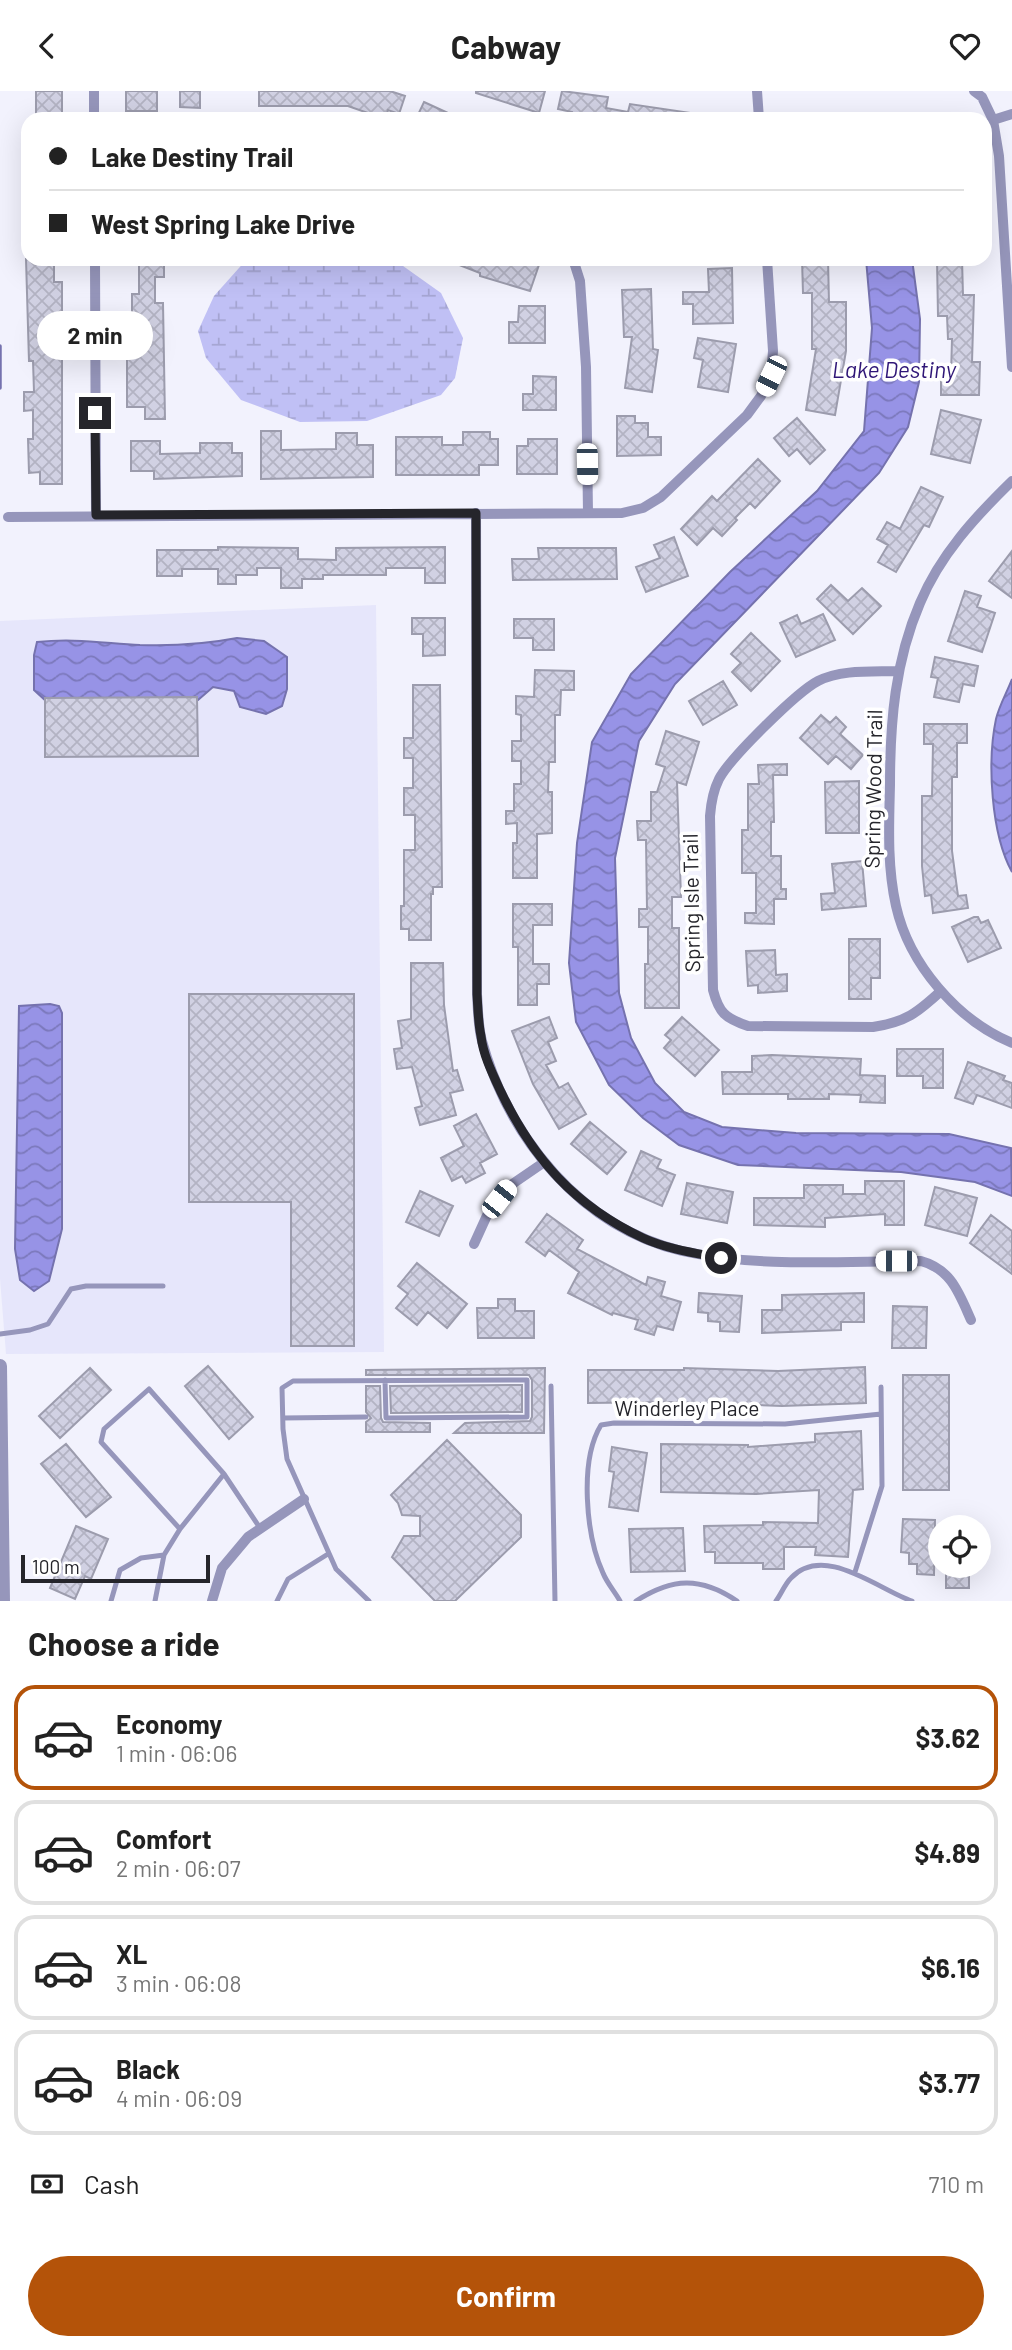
<!DOCTYPE html>
<meta charset="utf-8">
<style>
body{margin:0;font-family:Barlow,sans-serif;background:#f6f6f6;color:#222;height:100vh;display:flex;flex-direction:column;font-size:26px;white-space:nowrap}
*{box-sizing:border-box;margin:0}
p{font-size:23px;color:#767676}
.icon{flex:none;width:38px;height:38px;fill:none;stroke:currentColor;stroke-width:2;stroke-linecap:round;stroke-linejoin:round}
.map{position:relative;height:1510px;overflow:hidden}
.details{display:flex;flex-direction:column;background:#fff;flex:1}
.details>*{flex:none}
.banner{position:absolute;left:21px;top:21px;width:971px;height:154px;border-radius:21px;box-shadow:0 7px 28px #0002;display:grid;align-content:center;height:154px;padding:0 28px;background:#fff}
.tools{position:absolute;left:928px;top:1424px;display:grid;gap:14px}
.tools a{display:grid;place-items:center;width:63px;height:63px;border-radius:50%;background:#fff;box-shadow:0 7px 28px #0002;font-size:35px}
.scale{position:absolute;left:21px;bottom:18px;width:189px;box-sizing:border-box;padding-left:7px;border:4px solid #25252b;border-top:0;font-size:19px;line-height:24px;white-space:nowrap;color:#25252b;-webkit-text-stroke:5px #fff;paint-order:stroke}
.end{position:absolute;width:32px;height:32px;margin:-16px;border:9px solid #25252b;background:#fff;box-shadow:0 0 0 4px #fff}
.from{border-radius:50%}
.bubble{position:absolute;height:49px;border-radius:24px;background:#fff;box-shadow:0 7px 28px #0002;font-size:23px;font-weight:700;line-height:49px;text-align:center}
.car{position:absolute;width:21px;height:42px;margin:-21px -10px;border-radius:9px;box-shadow:0 0 5px 2px #0007;background:linear-gradient(#fff 24%,#345 0 40%,#fff 0 76%,#345 0 86%,#fff 0)}
.banner b{display:flex;align-items:center;gap:24px;height:66px;font-size:26px}
.banner b+b{border-top:2px solid #e0e0e0}
.banner i{width:18px;height:18px;background:#222}
ul{padding:0;list-style:none}
li{display:flex;align-items:center;gap:21px;height:105px;margin:0 14px 10px;padding:0 14px;border:4px solid #e0e0e0;border-radius:21px}
li div{flex:1}
li b{display:block;font-size:26px}
li em{font-style:normal;font-weight:700}
li.current{border-color:#b45309}
li>.icon{width:63px;height:63px;stroke-width:1.5}
h2{padding:0 28px;font-size:32px;line-height:84px}
.pay{display:flex;align-items:center;gap:18px;height:77px;padding:0 28px;font-size:26px}
.pay p{margin-inline-start:auto}
.action{display:flex;gap:14px;margin-top:auto;padding:14px 28px}
.action a{flex:1;height:80px;border-radius:42px;background:#b45309;color:#fff;font-size:28px;font-weight:700;line-height:80px;text-align:center}
header{display:flex;justify-content:space-between;align-items:center;height:91px;padding:0 28px;background:#fff;font-size:32px;font-weight:700}
.map>svg:first-child{display:block}
.built{fill:#e6e6fb;fill-rule:evenodd}
.wetland{fill:url(#wetland-marsh)}
.water{fill:url(#water-waves);stroke:#7572ae;stroke-width:2}
.lines{fill:none;stroke-linecap:round;stroke-linejoin:round}
.stream{stroke:#7572ae;stroke-width:3.5}
.building{fill:url(#building-cross-hatch);stroke:#9c9cad;stroke-width:2}
.service{stroke:#9696bb;stroke-width:5}
.minor{stroke:#9696bb;stroke-width:10}
.tertiary{stroke:#9696bb;stroke-width:14}
.route{stroke:#25252b;stroke-width:9}
.labels{text-anchor:middle;stroke-width:7;stroke-linejoin:round;paint-order:stroke}
.street-label{font-size:21px;fill:#25252b;stroke:#fff}
.water-label{font-size:23px;font-style:italic;fill:#2f1677;stroke:#fff}
</style>
<header><svg class="icon" aria-label="back" viewBox="0 0 24 24"><path d="M15 5l-7 7 7 7"/></svg>Cabway<svg class="icon" aria-label="heart" viewBox="0 0 24 24"><path d="M12 20l-8-8c-3-5 5-10 8-4 3-6 11-1 8 4z"/></svg></header>
<div class="map">
<svg width="1012" height="1510" viewBox="0 0 1012 1510">
<defs>
<pattern id="wetland-marsh" width="20" height="14" patternUnits="userSpaceOnUse" patternTransform="scale(1.75)"><rect width="20" height="14" fill="#c0c0f5"/><path d="M1 5h8M5 5V1M11 12h8M15 12V8" fill="none" stroke="#a5a5d2"/></pattern>
<pattern id="water-waves" width="16" height="10" patternUnits="userSpaceOnUse" patternTransform="scale(1.75)"><rect width="16" height="10" fill="#9793e6"/><path d="M0 5q4-4 8 0t8 0" fill="none" stroke="#7b78bb"/></pattern>
<pattern id="building-cross-hatch" width="8" height="8" patternUnits="userSpaceOnUse" patternTransform="scale(1.75)"><rect width="8" height="8" fill="#d1d1e3"/><path d="M0 0l8 8M0 8l8-8" fill="none" stroke="#b3b3c3"/></pattern>
</defs>
<rect width="100%" height="100%" fill="#f2f2fd"/>
<path class="built" d="M376,514L384,1261L6,1263L0,1188V530ZM237,547L234,600L68,548L142,554L213,552ZM62,944L60,997L63,1012L62,1138L49,1190Z"/>
<path class="wetland" d="M247,168H380L396,170L441,202L463,247L455,287L441,304L367,330L300,331L241,309L206,267L198,240L214,205Z"/>
<path class="water" d="M866,168H912L920,228L919,291L908,336L879,382L675,593L639,650L615,767L619,902L631,947L655,992L684,1021L722,1036L796,1042L949,1043L1011,1057L1012,1105L975,1091L901,1081L738,1074L679,1054L643,1027L609,994L576,931L569,872L577,752L592,651L631,583L730,481L817,400L864,340L872,237Z
M237,547L264,550L287,566V598L282,615L266,623L240,616L234,600L213,596L198,609L47,611L34,599V564L37,551C74,547 103,552 140,554C172,555 206,553 237,547Z
M1012,588V781C991,743 987,671 996,628C999,615 1007,601 1012,588Z
M50,913L59,915L62,922V1138L49,1190L34,1200L20,1189L15,1158L19,915Z"/>
<g class="lines">
<path class="stream" d="M0,255V297"/>
</g>
<path class="building" d="M36,0H62V28H36Z
M126,0H157V20H126Z
M180,0H200V17L180,16Z
M259,0H390L405,5L399,23L388,19L385,28L348,15H259Z
M476,0H545L539,22L476,2Z
M562,0L608,6L606,17L628,21L630,13L691,22L690,28H571L572,21L558,18Z
M424,11L461,28H416Z
M26,168H54V191H62V393H40V381L29,382L28,348H33V319L24,320V301H34L33,270H29Z
M139,168H164V186H155V212H163L165,328H145V316H127V261H132V203H139Z
M444,168H541L530,200L480,185V182Z
M802,168H828L829,211H846V260L835,324L806,319L816,258H812V202H803Z
M937,168H962L963,204H974L972,271H980L979,304H941V284H951L952,248H948L947,225H938Z
M732,177L733,232L693,233V213H683V201H709L708,178Z
M651,198L653,258L658,259L652,301L625,297L632,246H624L622,199Z
M519,215H545V252H509V231H518Z
M698,247L736,253L728,301L698,296L703,269L694,267Z
M533,285L556,286V319H523V303H533Z
M941,319L981,329L970,372L931,363Z
M617,325H635V332H648V346H661V364L617,365Z
M797,327L825,359L810,373L797,358L789,365L774,347Z
M261,340H281V359L336,358V342H357V354H373V386L261,388Z
M463,341H490V348H498V374H479V384H396V346H442V354H463Z
M528,348H557V383H517V355H528Z
M131,350H160V363L200,362V352H232V362H242V385L154,388V380H131Z
M758,368L780,390L755,417L750,412L735,427L737,429L722,445L713,437L697,454L681,438L712,405L717,410Z
M921,396L943,406L929,436L924,434L896,481L878,471L888,454L877,448L887,431L900,438Z
M674,446L688,485L646,501L636,476L660,467L654,454Z
M218,456L298,457V468L336,469V457L445,456V492H425V477H386V484H323V488H302V497H281V477H257V484H236V493H218V478H182V485H157V459H218Z
M538,457H616L617,488L513,489L512,468H539Z
M1012,460V507L989,490Z
M831,494L848,510L862,497L881,515L853,543L817,508Z
M965,500L981,505L977,516L995,522L982,561L948,550Z
M823,523L835,549L796,566L780,532L797,524L801,533Z
M412,527H445V564L423,565V543H412Z
M514,528H554V559H533V547H514Z
M751,542L780,570L751,600L732,581L741,572L731,563Z
M935,566L978,575L974,595L963,593L959,611L934,606L938,587L931,586Z
M535,579L574,580V599H561L560,624H555V671H549L548,701H552V742L537,743V787H513V752H517V732L506,733V720H514V693H521V670H512V650H521V624L516,623V605L534,606Z
M723,590L737,614L703,634L689,610Z
M413,594H440L442,796H433V803H431V849H409V838H401V815H404V759H415V724H404V697H413V667H404V647H413Z
M197,606L198,665L45,666V607Z
M821,624L830,632L836,626L846,636L840,643L863,664L851,678L836,665L828,673L800,647Z
M924,633H967V652H957V686H952V760L958,805L966,804L968,817L933,822L931,804L925,805L922,775V705H932L933,653H924Z
M666,640L699,651L686,694L677,691L681,806H672V837H679V917H645V873H648V836H639V818H647L646,749H638L637,730H651V701H657L665,676L656,673Z
M787,673V684H773L774,731H771V765H781V798H786V808H774V833L745,832V822H756V782H742V739H748V693H759L758,674Z
M859,690V742H826L825,691Z
M862,770L866,815L822,819L821,803L835,802L832,773Z
M513,813H552V834H533V873H549V893H537V914H518V856H513Z
M974,826H978L981,832L988,829L1001,857L968,871L952,836Z
M849,848H880V887H871V908H849Z
M775,859L776,884L787,883V900L758,902V894L748,895L746,860Z
M411,872H443L444,914L453,980L457,979L463,999L450,1002L456,1024L420,1034L415,1017L422,1015L412,976L397,978L394,958L402,957L398,930L411,928Z
M189,903H354V1255H291V1111H189Z
M549,926L557,947L548,951L556,970L546,974L559,997L568,992L586,1023L559,1038L533,993L512,940Z
M682,926L719,959L695,985L664,957L671,949L665,944Z
M897,958H943V997H923V985H897Z
M772,964L861,968L860,984L885,985V1012L860,1011L861,1004L829,1003V1008H788V1003H723L722,981H752V965Z
M968,971L1005,985L1003,989L1012,992V1017L977,1004L973,1013L955,1007Z
M476,1023L497,1063L480,1072L485,1082L466,1092L462,1085L452,1090L441,1067L464,1055L454,1035Z
M590,1031L626,1061L607,1083L571,1053Z
M641,1060L661,1069L657,1077L675,1084L662,1115L625,1099Z
M865,1090H904V1134H885V1123L825,1127V1136L754,1134V1107H804V1094H843V1103H865Z
M687,1092L733,1101L727,1132L681,1123Z
M935,1096L977,1107L967,1145L925,1134Z
M420,1100L453,1115L439,1145L406,1131Z
M547,1123L583,1149L577,1158L646,1194L648,1186L665,1191L661,1205L681,1211L673,1239L657,1235L654,1244L635,1238L638,1229L613,1222L612,1224L568,1202L579,1181L549,1159L545,1165L526,1151Z
M991,1124L1012,1140V1183L970,1152Z
M417,1172L467,1213L447,1237L428,1221L417,1234L396,1217L408,1203L398,1195Z
M699,1202L742,1205L739,1241L720,1240V1231L708,1230V1222L698,1221Z
M864,1202V1231H841V1239L762,1242V1219H782V1204Z
M498,1208H515V1220H534V1247H478L477,1217H498Z
M893,1215L927,1216L926,1257H892Z
M208,1275L253,1326L229,1348L185,1295Z
M865,1276L866,1312L782,1315L675,1311L588,1312V1279H684V1277L778,1280Z
M90,1277L111,1299L60,1347L39,1325Z
M545,1277L544,1342H454L465,1332L530,1330L532,1326V1289L529,1284H366V1279Z
M903,1284H949V1399H903Z
M522,1294V1321L391,1322L390,1295Z
M366,1295H380L381,1327L383,1331L430,1332V1341H366V1331L371,1327L366,1321Z
M861,1340L863,1398L853,1399L848,1466L815,1464L816,1456H784V1478H763V1472H715V1461H705L704,1435L763,1434V1431L818,1432L819,1399L756,1403L661,1401V1353L748,1354V1356L815,1351V1343Z
M447,1349L521,1424V1446L455,1510H435L392,1466L404,1445H420V1425L402,1424L398,1412L391,1404Z
M66,1353L111,1406L86,1426L41,1373Z
M612,1356L647,1362L638,1420L609,1416L614,1381L609,1380Z
M903,1428L935,1429L934,1484L917,1483V1473H909V1462L901,1461Z
M76,1435L108,1448L91,1488L85,1485L75,1508L50,1497Z
M683,1437L685,1480L631,1481L629,1438Z
M946,1475H969V1497H946Z"/>
<g class="lines">
<path class="service" d="M0,1243L30,1239L48,1233L71,1198L86,1195H163
M551,1295L555,1510
M283,1327L366,1326
M180,1438L224,1383
M855,1481L882,1395L881,1296
M111,1510L120,1479L141,1467L164,1464L180,1438L101,1351L104,1338L149,1298L224,1383L260,1437
M155,1510L164,1464
M277,1510L288,1488L328,1463
M369,1510L336,1478L287,1368L283,1338L282,1297L293,1290L527,1289V1326L386,1327L385,1289
M620,1510C615,1501 607,1492 603,1482C586,1445 579,1370 601,1334L614,1332L785,1333L881,1323
M636,1510C672,1487 700,1485 737,1510
M776,1510C781,1503 785,1493 791,1487C824,1452 879,1499 912,1510"/>
<path class="minor" d="M94,0V28
M757,0L759,28
M974,0L982,6L993,29L999,65L1012,276
M993,29L1012,23
M95,168L96,424
M573,168L580,190L586,276L588,422
M1012,390C975,426 940,464 920,512C895,570 890,631 890,694C889,734 887,775 896,815C909,873 957,929 1012,952
M476,422L477,903C478,918 478,936 482,950C509,1047 581,1136 682,1160C759,1177 842,1170 921,1170C951,1178 959,1202 971,1229
M8,426L622,422L643,417L661,406L747,324L761,305L771,285L773,260L767,168
M899,580C873,581 842,578 818,590C797,601 730,667 719,688C713,700 711,712 710,725L713,899C719,922 725,927 748,935L873,936C906,931 917,922 941,900
M474,1153L489,1120L508,1096L543,1072
M212,1510L222,1477L248,1446L304,1408"/>
<path class="tertiary" d="M0,1275L3,1510"/>
</g>
<g class="lines">
<path class="route" d="M95,322L96,424L476,422L477,903C478,917 478,931 481,945C483,964 493,984 501,1001C533,1068 575,1115 643,1147C667,1158 695,1162 721,1167"/>
</g>
<g class="labels">
<g class="street-label">
<text transform="translate(874 698) rotate(-89)" y="7">Spring Wood Trail</text>
<text transform="translate(692 812) rotate(-91)" y="7">Spring Isle Trail</text>
<text x="687" y="1325">Winderley Place</text>
</g>
<g class="water-label">
<text x="894" y="287">Lake Destiny</text>
</g>
</g>
</svg>
<div class="tools">
<a><svg class="icon" aria-label="locate" viewBox="0 0 24 24"><circle cx="12" cy="12" r="6"/><path d="M12 2v4M12 18v4M2 12h4M18 12h4"/></svg></a>
</div>
<div class="scale">100 m</div>
<i class="end from" style="left:721px;top:1167px"></i>
<i class="end" style="left:95px;top:322px"></i>
<div class="bubble" style="left:37px;top:220px;width:116px">2 min</div>
<i class="car" style="left:771px;top:285px;rotate:206deg"></i>
<i class="car" style="left:587px;top:373px;rotate:179deg"></i>
<i class="car" style="left:499px;top:1108px;rotate:38deg"></i>
<i class="car" style="left:896px;top:1170px;rotate:270deg"></i>
<div class="banner">
<b><i class="from"></i>Lake Destiny Trail</b>
<b><i></i>West Spring Lake Drive</b>
</div>
</div>
<section class="details">
<h2>Choose a ride</h2>
<ul>
<li class="current"><svg class="icon" aria-label="car" viewBox="0 0 24 24"><path d="M5 17H2v-5l4-1 3-4h7l3 4 3 1v5h-3M9 17h6M6 11h13"/><circle cx="7" cy="17" r="2"/><circle cx="17" cy="17" r="2"/></svg><div><b>Economy</b><p>1 min · 06:06</p></div><em>$3.62</em></li>
<li><svg class="icon" aria-label="car" viewBox="0 0 24 24"><path d="M5 17H2v-5l4-1 3-4h7l3 4 3 1v5h-3M9 17h6M6 11h13"/><circle cx="7" cy="17" r="2"/><circle cx="17" cy="17" r="2"/></svg><div><b>Comfort</b><p>2 min · 06:07</p></div><em>$4.89</em></li>
<li><svg class="icon" aria-label="car" viewBox="0 0 24 24"><path d="M5 17H2v-5l4-1 3-4h7l3 4 3 1v5h-3M9 17h6M6 11h13"/><circle cx="7" cy="17" r="2"/><circle cx="17" cy="17" r="2"/></svg><div><b>XL</b><p>3 min · 06:08</p></div><em>$6.16</em></li>
<li><svg class="icon" aria-label="car" viewBox="0 0 24 24"><path d="M5 17H2v-5l4-1 3-4h7l3 4 3 1v5h-3M9 17h6M6 11h13"/><circle cx="7" cy="17" r="2"/><circle cx="17" cy="17" r="2"/></svg><div><b>Black</b><p>4 min · 06:09</p></div><em>$3.77</em></li>
</ul>
<div class="pay"><svg class="icon" aria-label="cash" viewBox="0 0 24 24"><path d="M3 7h18v10H3z"/><circle cx="12" cy="12" r="2"/></svg>Cash<p>710 m</p></div>
<div class="action"><a>Confirm</a></div>
</section>
